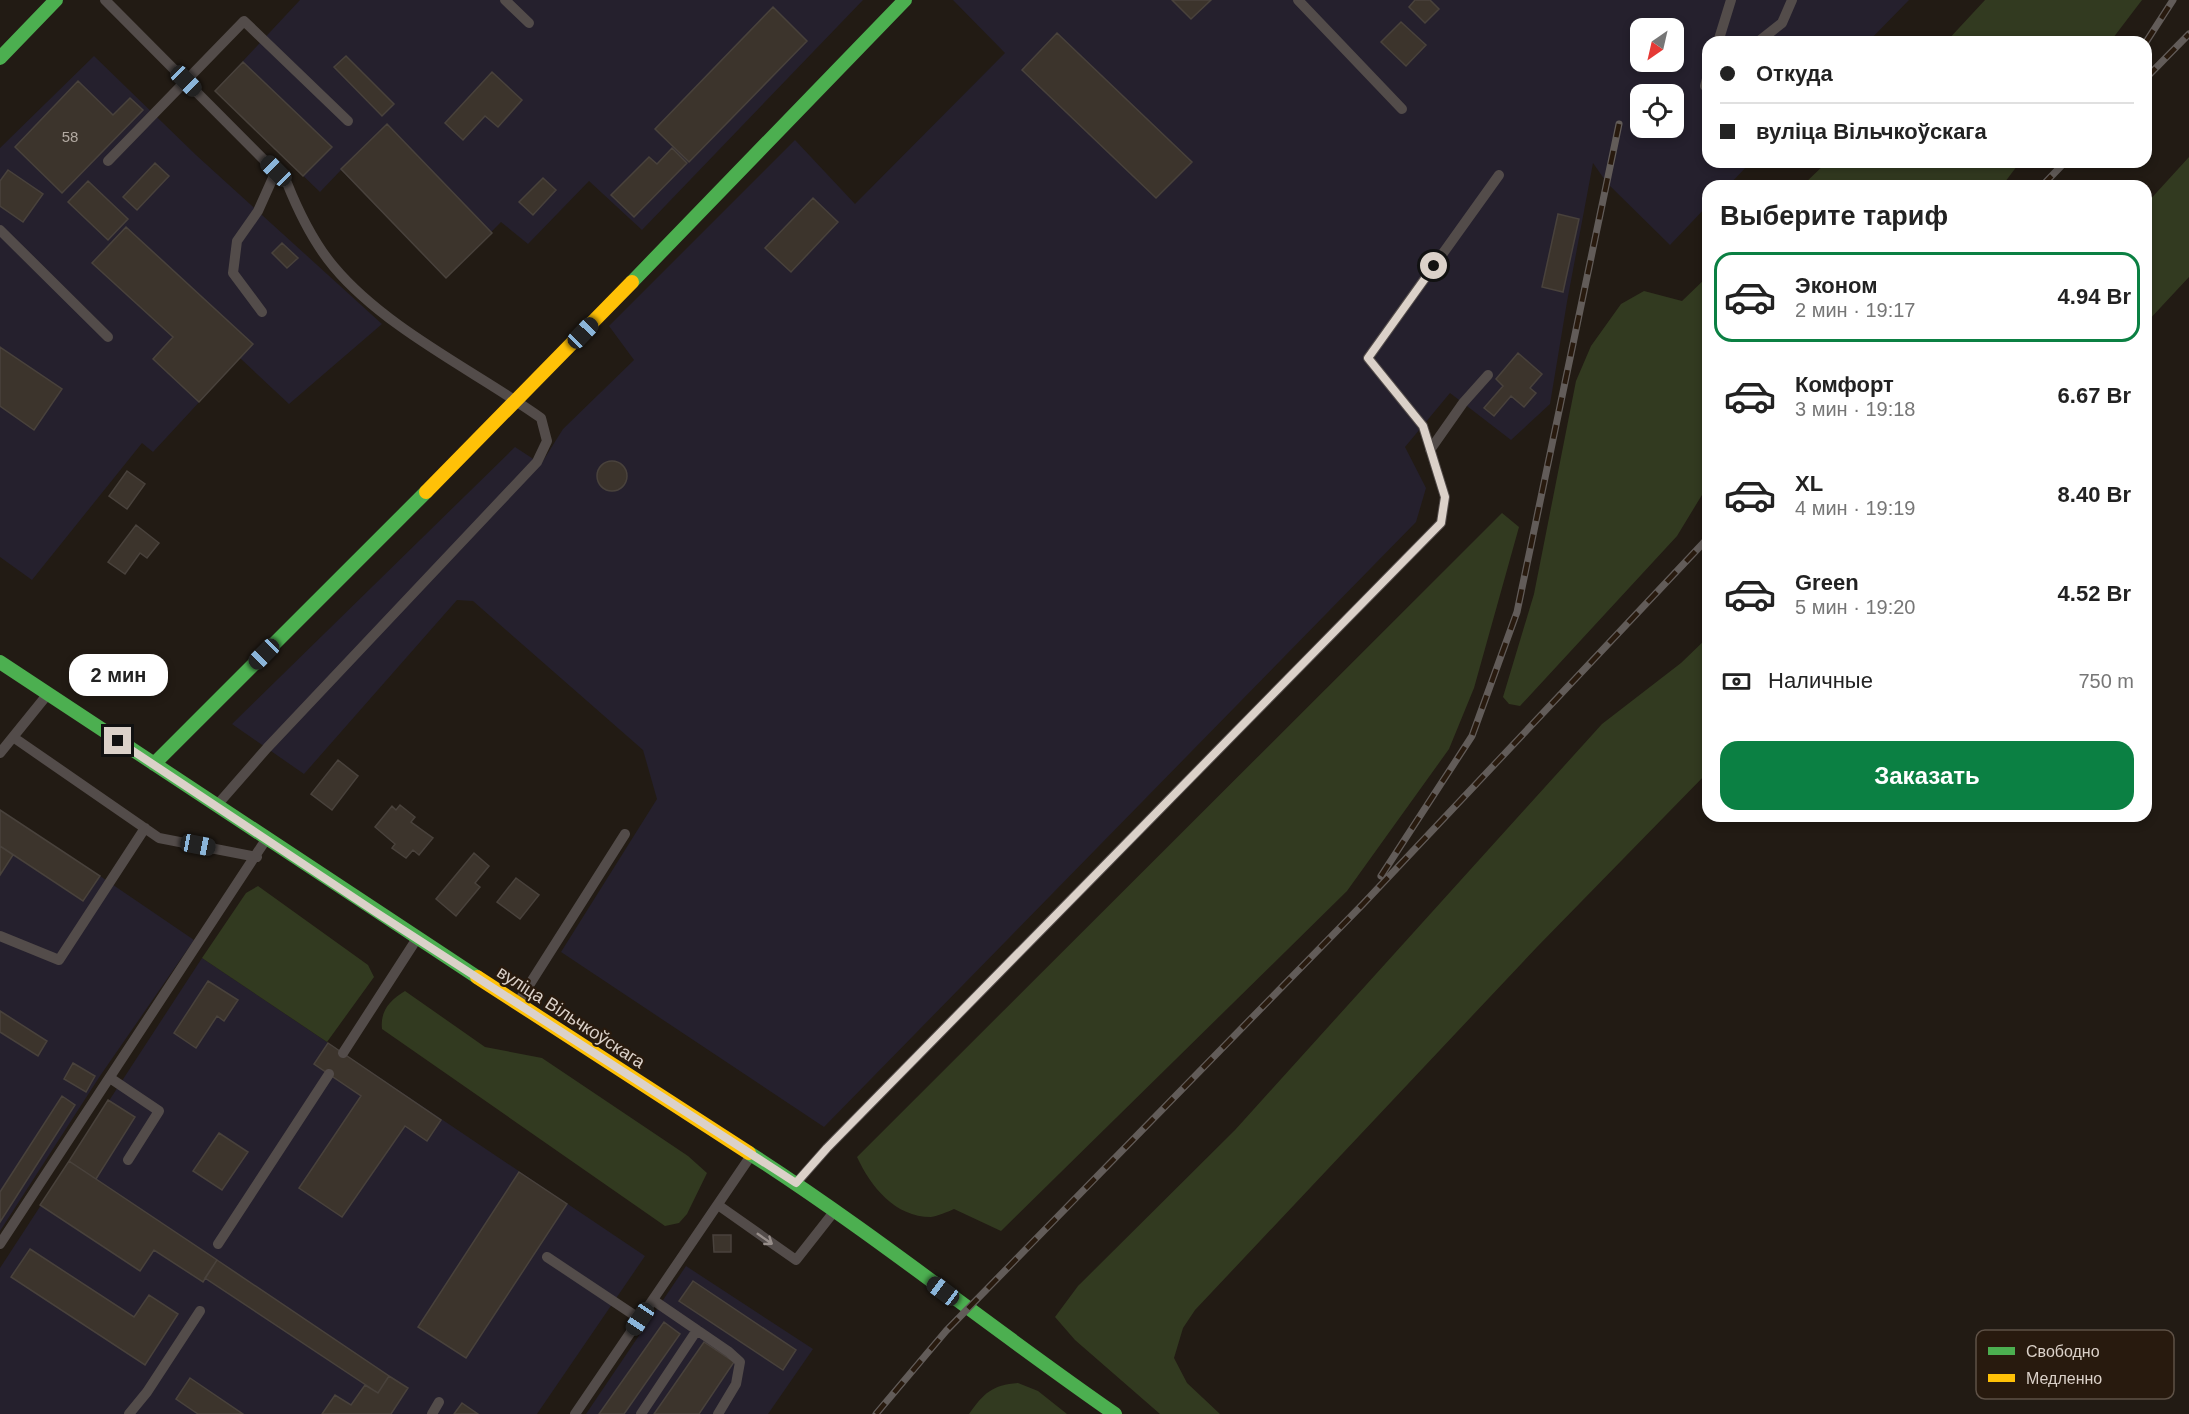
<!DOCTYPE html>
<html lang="ru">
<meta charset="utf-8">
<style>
body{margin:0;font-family:Helvetica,sans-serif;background:#f2f2f2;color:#222;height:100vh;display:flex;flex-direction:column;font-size:22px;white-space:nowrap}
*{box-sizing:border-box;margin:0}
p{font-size:20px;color:#767676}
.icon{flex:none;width:33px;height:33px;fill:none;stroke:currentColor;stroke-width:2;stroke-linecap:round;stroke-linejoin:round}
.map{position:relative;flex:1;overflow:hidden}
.drawer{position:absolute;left:1702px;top:180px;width:450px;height:642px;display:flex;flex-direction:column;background:#fff;border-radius:18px;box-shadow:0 3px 9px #0003}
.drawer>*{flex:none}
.top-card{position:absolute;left:1702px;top:36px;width:450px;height:132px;border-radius:18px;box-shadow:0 3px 9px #0003;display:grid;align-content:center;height:132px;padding:0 18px;background:#fff}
.needle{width:39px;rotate:214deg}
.buttons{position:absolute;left:1630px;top:18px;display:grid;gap:12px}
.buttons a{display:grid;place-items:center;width:54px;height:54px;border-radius:12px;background:#fff;box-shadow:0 3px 9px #0003;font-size:30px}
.end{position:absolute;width:27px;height:27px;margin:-14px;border:8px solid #dbd1c9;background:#111;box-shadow:0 0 0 3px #111}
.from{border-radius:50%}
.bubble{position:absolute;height:42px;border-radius:18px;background:#fff;box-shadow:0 3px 9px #0003;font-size:20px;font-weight:700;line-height:42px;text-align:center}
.car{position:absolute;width:18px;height:36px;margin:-18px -9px;border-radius:8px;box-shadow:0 0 4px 2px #0007;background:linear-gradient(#222 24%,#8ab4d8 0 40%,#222 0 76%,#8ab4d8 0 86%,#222 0)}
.top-card b{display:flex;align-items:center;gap:21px;height:57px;font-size:22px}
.top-card b+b{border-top:2px solid #e0e0e0}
.top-card i{width:15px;height:15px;background:#222}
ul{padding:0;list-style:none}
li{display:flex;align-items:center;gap:18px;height:90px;margin:0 12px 9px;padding:0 6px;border:3px solid transparent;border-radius:18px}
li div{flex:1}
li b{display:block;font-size:22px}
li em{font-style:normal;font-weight:700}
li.current{border-color:#0b8043}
li>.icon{width:54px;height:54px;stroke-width:1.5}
h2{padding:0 18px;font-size:27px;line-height:72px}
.pay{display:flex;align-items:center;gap:15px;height:66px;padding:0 18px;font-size:22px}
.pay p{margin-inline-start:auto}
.button{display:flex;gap:12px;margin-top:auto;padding:12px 18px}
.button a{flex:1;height:69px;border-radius:18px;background:#0b8043;color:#fff;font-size:24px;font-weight:700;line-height:69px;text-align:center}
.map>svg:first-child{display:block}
.industrial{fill:#25202d;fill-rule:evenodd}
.green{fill:#323a20}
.building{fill:#3c342c;stroke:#49423c;stroke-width:1.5}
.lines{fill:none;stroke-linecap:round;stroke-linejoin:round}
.lane{stroke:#534c4a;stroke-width:10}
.fast{stroke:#4caf50;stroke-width:14}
.slow{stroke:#ffc107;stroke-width:14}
.rail-casing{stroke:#625c59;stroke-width:7}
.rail{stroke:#281a0e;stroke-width:4.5;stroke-dasharray:14;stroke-linecap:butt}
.oneway{stroke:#978e8a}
.route{stroke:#dbd1c9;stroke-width:8}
.labels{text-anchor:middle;stroke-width:4.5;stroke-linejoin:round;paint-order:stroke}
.number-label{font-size:15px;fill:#b3aaa2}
.street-label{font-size:18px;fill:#dbd1c9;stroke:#281a0e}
.key{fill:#281a0e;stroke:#5e5146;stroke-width:1.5}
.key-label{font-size:16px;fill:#dbd1c9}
</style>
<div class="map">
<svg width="2189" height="1414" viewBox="0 0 2189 1414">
<rect width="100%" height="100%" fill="#221b14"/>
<path class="industrial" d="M300,0H863L642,230L589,181L528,244L501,222L446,278L341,170L320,192L215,91Z
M953,0H1909L1868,42H1708V162H1751L1728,186H1708V205L1670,245L1607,183L1593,163L1567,302L1550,404L1511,440L1450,393L1405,447L1426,488L1416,522L824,1127L561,952L657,799L643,750L473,601L457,600L304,774L232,724L515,447L541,464L563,429L634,360L609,326L795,140L855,204L1005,53ZM1641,28H1674V62H1641ZM1641,94H1674V128H1641Z
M94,56L196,155L382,324L289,404L240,358L153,452L142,443L32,580L0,557V148Z
M13,855L83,901L100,876L194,940L100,1076L0,1231V875Z
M202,958L645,1256L537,1414H0V1268Z
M686,1266L813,1349L768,1414H586Z"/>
<path class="green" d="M1985,0H2142L2110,42H1946Z
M2189,157V277L2147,322V203Z
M1827,162H2020L2002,186H1802Z
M1708,276V485L1677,536L1520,706L1509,704L1503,697L1534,594L1576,381L1591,346L1621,304L1644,291L1682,301Z
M1502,513L1519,527L1474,688L1449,749L1347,891L1001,1231L954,1209C947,1212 938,1216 931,1217C895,1217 871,1187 857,1157Z
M1708,637V772L1537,947L1195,1310L1183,1328L1174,1358L1187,1383L1220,1414H1160L1075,1340L1055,1317L1078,1286L1235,1130L1602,724L1681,663Z
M258,886L368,965L374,977L327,1042L202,958L246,893Z
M405,991L485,1047L542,1058L688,1156L707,1173L687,1214L679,1223L665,1226L382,1029C380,1011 390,1000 405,991Z
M1018,1383L1038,1391L1067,1414H969C984,1393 992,1385 1018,1383Z"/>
<path class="building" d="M1172,0H1211L1191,19Z
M1415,0H1430L1439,9L1425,23L1409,7Z
M773,7L807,41L689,162L655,129Z
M1401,22L1426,45L1406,66L1381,42Z
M1057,33L1192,162L1156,198L1022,70Z
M346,56L394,104L382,116L334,67Z
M243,62L332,147L303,176L215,91Z
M492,72L522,100L498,127L485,116L463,140L445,123Z
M78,81L113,115L130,98L143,110L62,193L15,147Z
M387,124L492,233L446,278L341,169Z
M672,148L687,163L634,217L611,195L649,157L657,164Z
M155,163L169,176L137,210L123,197Z
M8,170L43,194L23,222L0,206V181Z
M543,178L556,190L533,215L519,202Z
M88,181L128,219L108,240L68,202Z
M813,198L838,222L791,272L765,248Z
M1558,214L1579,219L1563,292L1542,287Z
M126,227L253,344L199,402L153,359L173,337L92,263Z
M282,243L298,258L287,268L272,253Z
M0,347L62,389L34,430L0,406Z
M1518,353L1542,374L1530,388L1536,393L1524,407L1511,396L1494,416L1484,408L1503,386L1496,379Z
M597 476a15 15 0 1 1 30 0a15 15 0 1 1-30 0Z
M127,471L145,484L127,509L109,496Z
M136,525L159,543L147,558L140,553L125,574L108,562Z
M338,760L358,776L332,810L311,794Z
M400,805L415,817L411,822L433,838L419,855L413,850L406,858L392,848L395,844L375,827L392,806L396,810Z
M0,810L100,876L83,901L0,846Z
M0,846L13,855L0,875Z
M474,853L489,866L475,883L480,887L456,916L436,899Z
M516,878L539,895L520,919L497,902Z
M208,981L238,1000L224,1021L217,1016L196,1048L174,1033Z
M0,1011L47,1041L38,1056L0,1032Z
M328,1043L441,1120L427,1141L405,1126L342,1217L299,1188L361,1096L314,1064Z
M73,1063L95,1076L86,1092L64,1079Z
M62,1096L75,1105L0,1222V1192Z
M108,1100L135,1117L96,1179L69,1161Z
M219,1133L248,1152L222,1190L193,1171Z
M69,1161L217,1260L203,1282L154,1250L140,1271L40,1205Z
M519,1172L567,1204L466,1358L418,1327Z
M713,1235H731V1252H714Z
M30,1249L134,1317L149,1295L178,1314L145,1365L11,1277Z
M217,1260L389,1376L378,1393L205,1278Z
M693,1281L796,1350L783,1370L679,1301Z
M664,1322L680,1334L624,1414H599Z
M704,1342L734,1362L699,1414H654Z
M389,1376L408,1388L391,1414H322L335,1395L351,1405L365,1385L378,1393Z
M190,1378L243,1414H198L176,1399Z
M462,1403L478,1414H454Z"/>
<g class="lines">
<path class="lane" d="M105,0L287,183C299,213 313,242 334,267C386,329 475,371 541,418L547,441L537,462L267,748L218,804
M505,0L529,23
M1298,0L1402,109
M1718,42L1731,0
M1758,42L1782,23L1792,0
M1708,75L1705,86L1708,83
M108,161L244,21L348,121
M0,230L108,337
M262,312L233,273L237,241L258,211L276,171
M1430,450L1463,403L1488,375
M13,737L159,838L257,857
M0,753L47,695
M0,936L59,960L145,828
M519,1001L625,834
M343,1053L416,940
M110,1078L159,1111L128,1160
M798,1181L827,1148L1441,523L1445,497L1423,426L1368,358L1499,175
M718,1205L796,1260L833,1213
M0,1244L265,841
M218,1244L329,1074
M547,1257L640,1319
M653,1300L729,1352L740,1362L736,1384L718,1414
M129,1414L147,1392L200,1311
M432,1414L439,1402
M575,1414L750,1157
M641,1414L697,1330"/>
<path class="fast" d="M0,58L56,0
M632,282L905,0
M0,662L477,977
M154,764L426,492
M749,1153C875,1234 992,1329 1115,1414"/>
<path class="slow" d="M426,492L632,282
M477,977L749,1153"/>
<g class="rail-casing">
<path id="rail" d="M2146,42L2173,0
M2146,78L2189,34
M2042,186L2065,162
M1381,876L1472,736L1517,612L1619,124
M876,1414L946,1331L1363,904L1708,538"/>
</g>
<use href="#rail" class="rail"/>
</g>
<defs><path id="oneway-shaft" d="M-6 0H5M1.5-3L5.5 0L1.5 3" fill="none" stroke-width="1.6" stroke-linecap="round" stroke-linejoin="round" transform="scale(1.5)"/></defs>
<use class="oneway" href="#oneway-shaft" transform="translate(765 1239) rotate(35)"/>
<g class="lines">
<path class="route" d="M118,741L374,911L796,1183L827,1148L1441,523L1445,497L1423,426L1368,358L1434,266"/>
</g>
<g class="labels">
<g class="number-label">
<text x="70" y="142">58</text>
</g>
<g class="street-label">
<text transform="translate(571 1017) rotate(33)" y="6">вуліца Вільчкоўскага</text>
</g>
</g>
<rect x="1976" y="1330" width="198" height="69" rx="9" class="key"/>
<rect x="1988" y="1347" width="27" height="8" fill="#4caf50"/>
<rect x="1988" y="1374" width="27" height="8" fill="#ffc107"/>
<g class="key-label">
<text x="2026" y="1357">Свободно</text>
<text x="2026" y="1384">Медленно</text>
</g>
</svg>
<div class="buttons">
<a><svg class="needle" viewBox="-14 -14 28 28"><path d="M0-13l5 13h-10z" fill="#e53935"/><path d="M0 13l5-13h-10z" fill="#767676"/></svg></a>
<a><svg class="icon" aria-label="locate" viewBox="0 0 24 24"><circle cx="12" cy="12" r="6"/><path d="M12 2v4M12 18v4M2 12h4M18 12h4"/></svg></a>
</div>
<i class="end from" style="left:1434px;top:266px"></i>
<i class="end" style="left:118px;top:741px"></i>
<div class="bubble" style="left:69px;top:654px;width:99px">2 мин</div>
<i class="car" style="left:186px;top:81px;rotate:135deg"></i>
<i class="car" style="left:276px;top:171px;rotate:315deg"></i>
<i class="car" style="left:583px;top:333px;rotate:44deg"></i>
<i class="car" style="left:264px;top:654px;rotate:225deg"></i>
<i class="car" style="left:198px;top:845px;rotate:101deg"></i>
<i class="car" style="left:943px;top:1291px;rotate:307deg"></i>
<i class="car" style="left:640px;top:1319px;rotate:214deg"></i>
<div class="top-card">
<b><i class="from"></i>Откуда</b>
<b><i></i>вуліца Вільчкоўскага</b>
</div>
<section class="drawer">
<h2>Выберите тариф</h2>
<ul>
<li class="current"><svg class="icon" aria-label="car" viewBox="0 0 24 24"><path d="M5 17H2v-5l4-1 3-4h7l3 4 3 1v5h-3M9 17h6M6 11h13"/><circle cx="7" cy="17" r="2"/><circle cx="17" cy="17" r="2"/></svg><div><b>Эконом</b><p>2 мин · 19:17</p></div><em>4.94 Br</em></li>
<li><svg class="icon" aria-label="car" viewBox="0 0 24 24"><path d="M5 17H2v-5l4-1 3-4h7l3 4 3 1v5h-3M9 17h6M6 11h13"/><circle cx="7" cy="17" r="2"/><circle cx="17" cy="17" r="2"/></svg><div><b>Комфорт</b><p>3 мин · 19:18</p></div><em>6.67 Br</em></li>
<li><svg class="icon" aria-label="car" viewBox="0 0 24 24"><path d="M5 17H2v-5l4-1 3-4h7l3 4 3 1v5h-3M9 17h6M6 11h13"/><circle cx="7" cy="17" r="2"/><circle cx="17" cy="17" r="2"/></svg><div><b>XL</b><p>4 мин · 19:19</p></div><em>8.40 Br</em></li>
<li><svg class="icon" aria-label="car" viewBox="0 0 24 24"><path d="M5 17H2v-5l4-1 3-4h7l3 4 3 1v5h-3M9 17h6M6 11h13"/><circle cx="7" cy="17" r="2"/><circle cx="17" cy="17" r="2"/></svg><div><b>Green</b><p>5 мин · 19:20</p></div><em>4.52 Br</em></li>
</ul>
<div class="pay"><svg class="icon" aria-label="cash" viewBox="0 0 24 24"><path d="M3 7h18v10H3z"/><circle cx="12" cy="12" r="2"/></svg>Наличные<p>750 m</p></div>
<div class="button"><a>Заказать</a></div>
</section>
</div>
